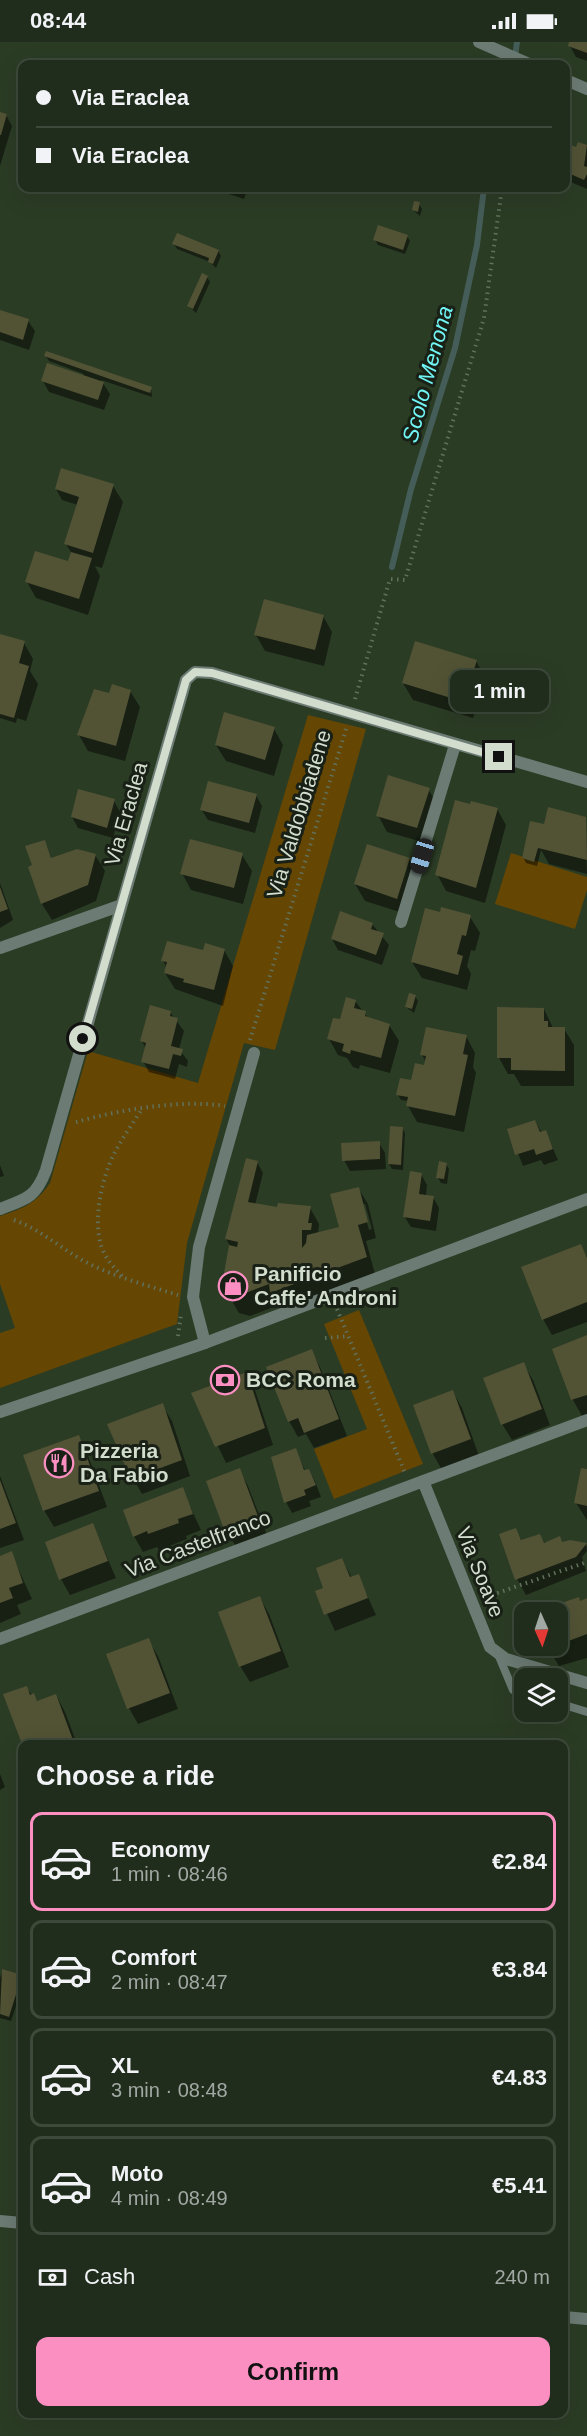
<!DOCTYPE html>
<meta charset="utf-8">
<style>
body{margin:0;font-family:Helvetica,sans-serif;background:#2d3929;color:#f1f3f6;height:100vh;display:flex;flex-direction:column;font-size:22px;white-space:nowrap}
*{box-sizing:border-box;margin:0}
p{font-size:20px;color:#a2a8a3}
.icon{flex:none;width:33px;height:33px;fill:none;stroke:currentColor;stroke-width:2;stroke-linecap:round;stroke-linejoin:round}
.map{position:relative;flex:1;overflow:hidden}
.sheet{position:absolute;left:18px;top:1698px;width:550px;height:678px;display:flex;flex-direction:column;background:#202d1c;border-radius:12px;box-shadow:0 6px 24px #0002,0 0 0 2px #3d493b}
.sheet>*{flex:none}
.hud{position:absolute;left:18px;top:18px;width:552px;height:132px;border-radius:12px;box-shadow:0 6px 24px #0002,0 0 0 2px #3d493b;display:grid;align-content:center;height:132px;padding:0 18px;background:#202d1c}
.needle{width:39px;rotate:177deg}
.buttons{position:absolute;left:514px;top:1560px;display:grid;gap:12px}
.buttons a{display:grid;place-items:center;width:54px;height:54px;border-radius:12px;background:#202d1c;box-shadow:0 6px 24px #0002,0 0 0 2px #3d493b;font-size:30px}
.end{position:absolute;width:27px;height:27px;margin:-14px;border:8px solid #d2ddce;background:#111;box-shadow:0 0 0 3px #111}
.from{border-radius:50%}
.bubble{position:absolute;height:42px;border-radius:12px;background:#202d1c;box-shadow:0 6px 24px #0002,0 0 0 2px #3d493b;font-size:20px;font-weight:800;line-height:42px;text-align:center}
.car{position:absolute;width:18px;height:36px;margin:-18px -9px;border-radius:8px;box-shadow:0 0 4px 2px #0007;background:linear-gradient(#222 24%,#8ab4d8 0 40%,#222 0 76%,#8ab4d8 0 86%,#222 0)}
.hud b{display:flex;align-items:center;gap:21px;height:57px;font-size:22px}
.hud b+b{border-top:2px solid #3d493b}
.hud i{width:15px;height:15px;background:#f1f3f6}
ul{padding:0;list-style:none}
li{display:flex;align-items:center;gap:18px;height:99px;margin:0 12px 9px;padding:0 6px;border:3px solid #3d493b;border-radius:12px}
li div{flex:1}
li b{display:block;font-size:22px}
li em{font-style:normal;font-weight:800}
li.selected{border-color:#fc8fc1}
li>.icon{width:54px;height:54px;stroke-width:1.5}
h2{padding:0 18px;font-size:27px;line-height:72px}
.pay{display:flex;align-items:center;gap:15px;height:66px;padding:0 18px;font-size:22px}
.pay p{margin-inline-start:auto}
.button{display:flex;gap:12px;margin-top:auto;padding:12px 18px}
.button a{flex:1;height:69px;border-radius:12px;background:#fc8fc1;color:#111;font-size:24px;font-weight:800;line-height:69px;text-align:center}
.status{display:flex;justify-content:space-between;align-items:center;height:42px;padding:0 30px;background:#202d1c;direction:ltr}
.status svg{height:16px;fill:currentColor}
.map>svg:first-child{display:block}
.green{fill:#654603}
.shadow{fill:#0007;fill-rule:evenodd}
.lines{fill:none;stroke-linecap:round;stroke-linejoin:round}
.stream{stroke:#455d58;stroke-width:6}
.building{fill:#525235}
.path{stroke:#61715c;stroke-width:4;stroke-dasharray:1.5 4.5;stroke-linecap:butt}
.service{stroke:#6c7b74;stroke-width:8}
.minor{stroke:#6c7b74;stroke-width:12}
.tertiary{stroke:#6c7b74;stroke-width:12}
.route{stroke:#d2ddce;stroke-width:8}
.labels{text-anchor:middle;stroke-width:6;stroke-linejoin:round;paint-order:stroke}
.street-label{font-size:21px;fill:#d2ddce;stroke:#192016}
.poi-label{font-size:21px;font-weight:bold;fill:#d2ddce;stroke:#192016;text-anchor:start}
.water-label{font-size:22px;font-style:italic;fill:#71f6f6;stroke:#192016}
</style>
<div class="status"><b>08:44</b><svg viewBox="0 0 49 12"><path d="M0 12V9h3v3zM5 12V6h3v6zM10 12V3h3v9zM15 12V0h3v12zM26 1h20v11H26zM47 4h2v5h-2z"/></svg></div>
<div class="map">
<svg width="587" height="2394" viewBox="0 0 587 2394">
<rect width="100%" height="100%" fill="#2b3c25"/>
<path class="green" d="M308,673L366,687L275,1008L244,1001L187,1201L177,1282L0,1346V1291L15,1286L0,1242V1174C22,1167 37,1161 50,1141L88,1009L198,1041Z
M511,811L587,835V848L575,887L495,862Z
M359,1268L423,1422L334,1457L314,1407L367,1387L324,1282Z"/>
<path class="shadow" d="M571,0H587V19L576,15L570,4Z
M0,72L6,73L12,84L0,124Z
M579,102L587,105V147L566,138V103L577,107Z
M211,146H243L246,151L244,157Z
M419,162L422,167L420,174L413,168Z
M407,194L410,199L405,212L378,203L375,198Z
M174,202L218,209L221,214L216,226L210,220L177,207Z
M207,235L210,240L196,271L189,264Z
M0,269L28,279L35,289L29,308L0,298Z
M46,314L151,346L152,355L101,338L110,352L104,368L49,350L43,339L83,334L84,332L49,319Z
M113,444L123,460L102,526L95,524L100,534L88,573L36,556L27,540L69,521L72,512L66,502L78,463L62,458L56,447Z
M323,574L332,590L324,624L265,609L256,593Z
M0,594L24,601L33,617L30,629L38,642L26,679L17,676L16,681L0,676Z
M476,619L485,635L473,676L413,658L403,641Z
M130,649L140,665L125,719L88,709L79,693L110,653Z
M274,687L283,703L274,734L226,719L216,703Z
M428,747L438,763L426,801L387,790L378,773Z
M256,753L262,764L255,791L208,778L201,767Z
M114,759L120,770L113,796L78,786L72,775Z
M497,767L506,783L485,861L446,849L437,832Z
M585,776L587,832L549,822L541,808L537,824L526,821L523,815L545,784Z
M45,799L52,818L95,813L105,829L96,859L52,878L42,862L30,826L34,824Z
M242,813L252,829L243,862L191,848L182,831Z
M409,817L419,834L406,872L365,859L355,842Z
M0,841L13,878L0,886Z
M470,875L480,891L475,909L471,908L467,924L471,932L467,948L422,936L412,920Z
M372,882L389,903L382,923L338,908L332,897Z
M224,908L233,924L223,964L175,947L165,931L167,926L163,919Z
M415,954L418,959L414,971L406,965Z
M355,959L369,977L389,983L399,999L390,1031L360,1023L359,1027L353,1025L347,1016L338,1013L329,997Z
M544,967L553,986L564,987L574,1003V1044H521L514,1032H508L499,1016Z
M170,970L184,989L179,1007L188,1019L187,1025L179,1022L175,1037L149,1030L143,1019L146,1007L142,999Z
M466,994L475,1011L473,1025L476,1031L464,1090L417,1080L408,1064L409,1059L401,1058L398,1053L412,1043L425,1025L426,1020L422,1013Z
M535,1079L542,1091L546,1090L558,1118L544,1123L541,1118L523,1124L509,1088Z
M402,1086L405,1091L403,1128L392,1127L389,1122Z
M379,1101L385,1111L386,1127L350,1129L344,1118Z
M257,1120L263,1131L255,1163L279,1167L310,1166L319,1182L318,1192L341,1186L358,1146L368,1162L376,1196L366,1199L375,1232L281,1266L279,1263L250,1274L239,1271L226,1249L230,1204L226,1197ZM362,1162H365L372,1187L369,1188Z
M446,1122L449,1127L447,1142L441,1141L438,1136Z
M0,1123L4,1134L0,1135Z
M421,1132L427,1143L426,1154L433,1155L439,1166L436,1189L411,1185L404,1174Z
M581,1204L587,1215V1280L552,1293L543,1277Z
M587,1295V1372L582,1374L573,1358L554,1308Z
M311,1309L320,1325L347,1394L314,1406L306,1392L298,1395L289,1379Z
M523,1322L533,1338L550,1383L512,1398L502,1382Z
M246,1331L255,1348L273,1403L226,1421L193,1352Z
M453,1350L462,1366L479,1414L442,1428L433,1412L415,1364Z
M162,1363L172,1379L190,1434L142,1452L133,1436Z
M78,1395L87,1411L107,1465L54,1485L44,1468Z
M295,1408L306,1430L309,1428L315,1439L321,1455L309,1459L311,1464L292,1471L286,1460Z
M239,1427L248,1444L267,1493L236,1505L227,1489Z
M587,1429V1478L576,1461Z
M0,1434L24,1498L0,1506Z
M182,1447L201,1488L186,1494L187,1497L159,1508L157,1505L143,1510L134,1494Z
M93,1483L116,1536L70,1553L61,1537Z
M516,1488L522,1499L586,1503L587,1509L582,1515L586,1529L526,1553L517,1537Z
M11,1511L32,1557L17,1563L21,1572L0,1581V1515Z
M342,1518L352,1536L358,1533L376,1573L335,1589L317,1550L325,1546Z
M260,1556L269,1572L289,1625L250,1640L240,1624Z
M587,1558V1616L559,1624L547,1604H558V1570H547L546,1568Z
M148,1598L158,1614L178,1667L138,1682L129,1666Z
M26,1646L38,1660L56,1653L65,1670L77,1702H23L5,1653Z
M0,1732L5,1745L0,1748Z
M3,1928L22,1936V1946L11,1979L0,1976V1936Z"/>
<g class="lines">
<path class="stream" d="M514,22L517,0
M392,525L411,447L455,306L477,203L484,146"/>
</g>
<path class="building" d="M569,0H587V11L568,4Z
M0,70L7,72L1,93H0Z
M578,100L587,103L584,124L587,125V132L584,138L566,130V101L576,105Z
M222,146H243L241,152Z
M414,159L420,160L418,170L412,168Z
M378,183L408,193L403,208L373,198Z
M177,191L219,208L213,222L208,220L209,216L172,202Z
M202,231L208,234L193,267L187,264Z
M0,268L29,277L23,298L0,290Z
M46,309L152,345L150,351L44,314Z
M47,321L104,340L98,358L41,339Z
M61,426L114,442L93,511L64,502L79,455L55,447Z
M35,509L68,519L71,510L92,516L79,557L25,540Z
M264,557L324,573L315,608L254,593Z
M0,592L25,599L19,621L29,624L14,676L0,672Z
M415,599L477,618L464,660L402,641Z
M112,642L131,648L116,704L77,693L94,647L109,651Z
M224,670L275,685L265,718L215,703Z
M388,733L430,746L417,786L376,774Z
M208,739L257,752L249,781L200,768Z
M78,747L115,757L107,786L71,775Z
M455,758L470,762L471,759L498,766L476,846L435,833Z
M548,765L586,775L587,818L538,806L534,820L522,816L530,779L544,782Z
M190,797L243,811L234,846L180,832Z
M45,798L51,816L77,807L96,812L88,843L41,862L28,825L32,823L25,804Z
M367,802L410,816L397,857L354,842Z
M0,845L8,867L0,870Z
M441,865L471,873L466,894L462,893L457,912L463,914L458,933L411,920L425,866L440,870Z
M340,869L373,881L371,887L384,891L376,913L331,897Z
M167,899L203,908L205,901L225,907L214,948L183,940L184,937L164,931L167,920L161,919Z
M409,951L416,953L412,967L405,965Z
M346,955L356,958L354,966L366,969L365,974L390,982L381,1016L351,1008L350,1012L342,1009L344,1002L327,997L333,976L340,977Z
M150,963L171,969L170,974L178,976L171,1004L183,1007L181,1014L173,1012L169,1027L141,1020L146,1001L140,999Z
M497,965L544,966V979H548V985H565V1029L511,1028V1016H497Z
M426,985L467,993L463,1012L468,1013L455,1074L406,1064L408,1055L396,1053L400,1036L411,1038L415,1021L424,1023L426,1014L420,1013Z
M535,1078L540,1090L546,1088L553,1107L536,1113L534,1107L515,1113L507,1087Z
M390,1084L403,1085L401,1123L388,1122Z
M380,1099V1117L342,1119L341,1101Z
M246,1116L258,1119L248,1160L277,1165L278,1161L311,1164L308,1181H312L311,1188H302V1206L306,1201L307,1193L339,1185L330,1152L359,1145L368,1180L358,1183L367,1215L270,1251L269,1242L238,1254H230L225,1250L222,1243L229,1203L237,1205L238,1200L225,1197Z
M439,1119L447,1121L444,1137L436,1136Z
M410,1129L422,1131L419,1152L434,1154L430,1179L403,1175Z
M581,1202L587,1216V1260L542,1278L521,1225Z
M587,1293V1353L571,1358L552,1307Z
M312,1307L339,1377L304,1391L298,1376L288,1380L266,1325Z
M524,1320L542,1367L501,1383L483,1336Z
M247,1330L265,1386L215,1405L191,1351Z
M453,1348L471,1397L431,1412L413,1363Z
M163,1361L182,1418L131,1437L107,1382Z
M79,1393L99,1449L43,1469L23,1413Z
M296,1406L304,1428L309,1427L316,1443L304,1448L306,1453L284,1461L271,1415Z
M240,1426L259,1477L225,1490L206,1439Z
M581,1426L587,1427V1464L574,1461Z
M0,1438L16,1481L0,1487Z
M183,1445L193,1472L178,1477L179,1481L148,1492L147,1489L133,1495L123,1468Z
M93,1481L108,1519L59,1538L45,1500Z
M516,1486L521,1498L540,1492L544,1501L560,1494L562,1500L570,1498L587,1501L576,1515L515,1538L499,1492Z
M12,1509L23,1541L9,1546L13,1556L0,1561V1514Z
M342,1516L350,1535L359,1532L368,1556L324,1573L315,1549L323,1546L316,1526Z
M260,1554L281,1609L239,1625L218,1570Z
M579,1555L580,1559L587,1556V1592L563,1601L562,1598L558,1600V1570H545L544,1567Z
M149,1596L170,1651L127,1667L106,1612Z
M27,1644L30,1653L34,1651L37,1659L56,1652L73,1698L60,1702H22L3,1652Z
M2,1927L22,1933L9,1975L0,1972Z"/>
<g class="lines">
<path class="path" d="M355,657L390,537L405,538L484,276L502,146
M250,998L347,684
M76,1080C120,1068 180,1057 225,1064
M14,1178C39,1187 58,1204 82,1218C111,1234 146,1243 178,1253
M122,1234C117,1228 111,1223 107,1216C89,1190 101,1136 115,1110C123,1095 133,1081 142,1067
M337,1267L405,1431
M178,1294L181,1272
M325,1296L349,1294
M486,1555L587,1520"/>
<path class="service" d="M498,1612L513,1648L525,1651
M558,1661L587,1670"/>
<path class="minor" d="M479,0L529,22
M566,38L587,47
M401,880L455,703
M0,906L119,864
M0,1167C27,1157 36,1155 46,1128L186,638L195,630L212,631L587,740
M205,1301L193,1255L199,1205L254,1011
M423,1439L490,1605L506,1617L587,1641
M0,1597L587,1378
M0,2179L22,2181
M564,2275L587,2277"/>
<path class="tertiary" d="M0,1370L205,1301L587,1157"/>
</g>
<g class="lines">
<path class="route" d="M83,997L186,638L195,630L212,631L499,715"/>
</g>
<defs>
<g id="shop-ring" transform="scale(1.5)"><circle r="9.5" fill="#192016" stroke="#fc8fc1" stroke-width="1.5"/><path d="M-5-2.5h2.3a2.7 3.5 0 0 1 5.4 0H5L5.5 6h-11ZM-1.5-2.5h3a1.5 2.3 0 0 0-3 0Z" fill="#fc8fc1"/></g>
<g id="bank-ring" transform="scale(1.5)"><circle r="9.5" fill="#192016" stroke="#fc8fc1" stroke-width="1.5"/><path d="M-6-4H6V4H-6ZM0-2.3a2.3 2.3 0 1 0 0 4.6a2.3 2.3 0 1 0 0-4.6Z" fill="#fc8fc1"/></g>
<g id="restaurant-ring" transform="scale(1.5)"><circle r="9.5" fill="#192016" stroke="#fc8fc1" stroke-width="1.5"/><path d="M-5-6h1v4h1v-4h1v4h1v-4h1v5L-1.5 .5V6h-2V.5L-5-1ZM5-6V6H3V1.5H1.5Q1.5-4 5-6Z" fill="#fc8fc1"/></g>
</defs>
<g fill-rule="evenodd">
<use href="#shop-ring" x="233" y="1244"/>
<use href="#bank-ring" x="225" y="1338"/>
<use href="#restaurant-ring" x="59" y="1421"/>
</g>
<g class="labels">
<g class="street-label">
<text transform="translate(126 772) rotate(-74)" y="7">Via Eraclea</text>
<text transform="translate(299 772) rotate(-73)" y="7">Via Valdobbiadene</text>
<text transform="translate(198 1502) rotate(-21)" y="7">Via Castelfranco</text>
<text transform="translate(480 1530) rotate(68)" y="7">Via Soave</text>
</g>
<g class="poi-label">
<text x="254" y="1239">Panificio<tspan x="254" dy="24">Caffe' Androni</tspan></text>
<text x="246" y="1345">BCC Roma</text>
<text x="80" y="1416">Pizzeria<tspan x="80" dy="24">Da Fabio</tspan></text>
</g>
<g class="water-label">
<text transform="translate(427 332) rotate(-75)" y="8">Scolo Menona</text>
</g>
</g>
</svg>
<div class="buttons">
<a><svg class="needle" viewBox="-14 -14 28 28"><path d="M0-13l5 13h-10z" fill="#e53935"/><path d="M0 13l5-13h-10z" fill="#a2a8a3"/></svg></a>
<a><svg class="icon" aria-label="layers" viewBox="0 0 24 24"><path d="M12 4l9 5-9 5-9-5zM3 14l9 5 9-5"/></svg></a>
</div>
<i class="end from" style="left:83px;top:997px"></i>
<i class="end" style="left:499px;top:715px"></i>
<div class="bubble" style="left:450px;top:628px;width:99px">1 min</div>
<i class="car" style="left:422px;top:814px;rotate:197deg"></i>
<div class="hud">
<b><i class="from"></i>Via Eraclea</b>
<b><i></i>Via Eraclea</b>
</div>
<section class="sheet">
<h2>Choose a ride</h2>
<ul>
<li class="selected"><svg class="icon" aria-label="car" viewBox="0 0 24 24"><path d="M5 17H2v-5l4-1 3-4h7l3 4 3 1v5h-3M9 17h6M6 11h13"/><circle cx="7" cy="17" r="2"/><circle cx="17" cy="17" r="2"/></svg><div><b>Economy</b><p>1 min · 08:46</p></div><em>€2.84</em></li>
<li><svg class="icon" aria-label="car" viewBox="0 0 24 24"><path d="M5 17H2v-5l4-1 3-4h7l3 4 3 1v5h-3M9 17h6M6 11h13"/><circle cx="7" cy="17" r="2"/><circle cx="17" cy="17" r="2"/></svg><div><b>Comfort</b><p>2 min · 08:47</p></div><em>€3.84</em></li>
<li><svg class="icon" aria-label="car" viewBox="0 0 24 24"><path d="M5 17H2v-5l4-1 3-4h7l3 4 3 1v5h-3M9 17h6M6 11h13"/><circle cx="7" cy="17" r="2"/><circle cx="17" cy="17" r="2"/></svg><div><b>XL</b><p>3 min · 08:48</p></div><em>€4.83</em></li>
<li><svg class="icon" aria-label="car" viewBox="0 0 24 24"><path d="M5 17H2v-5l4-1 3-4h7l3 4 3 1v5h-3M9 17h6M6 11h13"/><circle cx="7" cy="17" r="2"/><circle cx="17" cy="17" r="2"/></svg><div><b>Moto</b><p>4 min · 08:49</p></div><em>€5.41</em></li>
</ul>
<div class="pay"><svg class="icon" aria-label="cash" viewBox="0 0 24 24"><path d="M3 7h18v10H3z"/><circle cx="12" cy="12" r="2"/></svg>Cash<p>240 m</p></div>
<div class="button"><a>Confirm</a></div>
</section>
</div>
